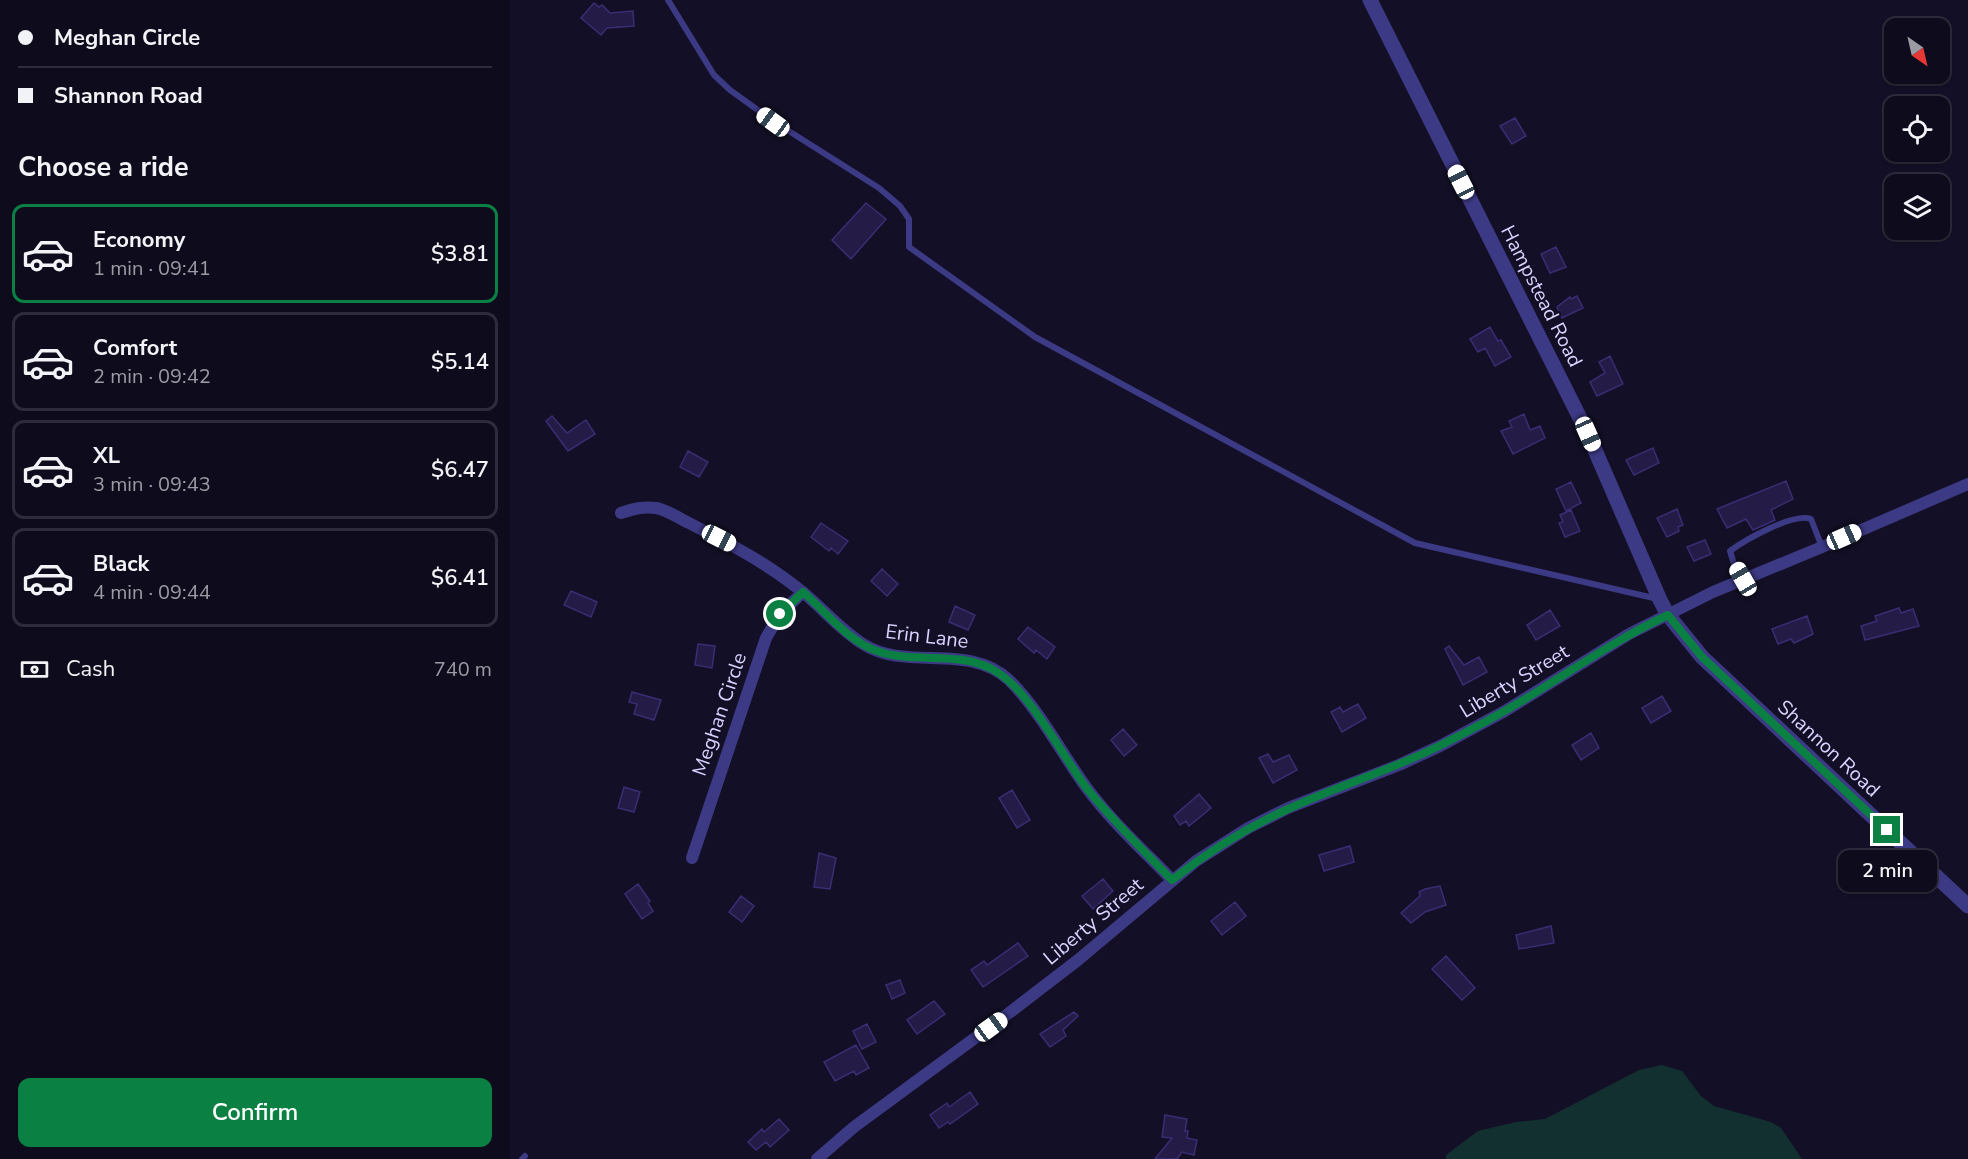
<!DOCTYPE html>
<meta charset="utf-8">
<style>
body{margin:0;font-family:"Nunito Sans",sans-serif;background:#1c1929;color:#f1f3f6;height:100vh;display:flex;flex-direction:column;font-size:22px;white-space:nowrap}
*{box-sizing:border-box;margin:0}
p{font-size:20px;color:#9b9ba3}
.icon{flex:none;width:33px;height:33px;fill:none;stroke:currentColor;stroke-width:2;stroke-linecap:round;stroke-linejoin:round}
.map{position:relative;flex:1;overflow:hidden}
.panel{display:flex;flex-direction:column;background:#0e0b1c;width:510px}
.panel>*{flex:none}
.banner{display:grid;align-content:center;height:132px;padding:0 18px;background:#0e0b1c}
.needle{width:39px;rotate:146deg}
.tools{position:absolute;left:1374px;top:18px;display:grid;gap:12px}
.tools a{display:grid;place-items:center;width:66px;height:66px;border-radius:12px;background:#0e0b1c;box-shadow:0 2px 4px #0004,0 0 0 2px #2e2b3b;font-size:30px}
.end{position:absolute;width:27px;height:27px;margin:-14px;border:8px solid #0b8043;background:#fff;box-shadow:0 0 0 3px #fff}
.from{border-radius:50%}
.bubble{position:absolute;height:42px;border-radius:12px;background:#0e0b1c;box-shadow:0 2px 4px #0004,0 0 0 2px #2e2b3b;font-size:20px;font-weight:600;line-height:42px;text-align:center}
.car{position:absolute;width:18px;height:36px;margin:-18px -9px;border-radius:8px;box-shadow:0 0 4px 2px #0007;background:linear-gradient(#fff 24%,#345 0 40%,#fff 0 76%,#345 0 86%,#fff 0)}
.banner b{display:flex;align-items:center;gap:21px;height:57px;font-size:22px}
.banner b+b{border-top:2px solid #2e2b3b}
.banner i{width:15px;height:15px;background:#f1f3f6}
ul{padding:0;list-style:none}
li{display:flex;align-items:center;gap:18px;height:99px;margin:0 12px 9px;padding:0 6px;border:3px solid #2e2b3b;border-radius:12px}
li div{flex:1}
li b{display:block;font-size:22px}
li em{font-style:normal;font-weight:600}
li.selected{border-color:#0b8043}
li>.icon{width:54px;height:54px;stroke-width:1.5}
h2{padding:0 18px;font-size:27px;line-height:72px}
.pay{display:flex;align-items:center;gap:15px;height:66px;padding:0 18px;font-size:22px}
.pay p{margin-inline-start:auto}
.primary-button{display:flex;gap:12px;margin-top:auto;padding:12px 18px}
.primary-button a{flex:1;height:69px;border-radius:12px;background:#0b8043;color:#fff;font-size:24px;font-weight:600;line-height:69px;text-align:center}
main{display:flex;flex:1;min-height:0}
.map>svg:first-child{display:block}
.green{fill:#12302f}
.building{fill:#241b47;stroke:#3b2d73;stroke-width:1.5}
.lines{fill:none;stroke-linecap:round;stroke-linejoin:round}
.service{stroke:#3d3a85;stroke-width:6}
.minor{stroke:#3d3a85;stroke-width:12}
.tertiary{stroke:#3d3a85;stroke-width:15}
.route{stroke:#0b8043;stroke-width:8}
.labels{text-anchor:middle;stroke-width:4.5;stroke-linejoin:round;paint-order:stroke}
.street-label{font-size:20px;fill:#d9d4ff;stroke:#130f26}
</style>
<main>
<section class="panel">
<div class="banner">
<b><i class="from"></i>Meghan Circle</b>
<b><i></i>Shannon Road</b>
</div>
<h2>Choose a ride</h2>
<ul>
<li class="selected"><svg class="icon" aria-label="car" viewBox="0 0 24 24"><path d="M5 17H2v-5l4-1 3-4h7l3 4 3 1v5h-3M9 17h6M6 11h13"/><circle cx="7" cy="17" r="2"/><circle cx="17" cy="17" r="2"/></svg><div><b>Economy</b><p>1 min · 09:41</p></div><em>$3.81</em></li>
<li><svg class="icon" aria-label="car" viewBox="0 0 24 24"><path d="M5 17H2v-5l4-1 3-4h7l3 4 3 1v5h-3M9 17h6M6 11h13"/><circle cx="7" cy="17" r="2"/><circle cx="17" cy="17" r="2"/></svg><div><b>Comfort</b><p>2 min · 09:42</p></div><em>$5.14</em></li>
<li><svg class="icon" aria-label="car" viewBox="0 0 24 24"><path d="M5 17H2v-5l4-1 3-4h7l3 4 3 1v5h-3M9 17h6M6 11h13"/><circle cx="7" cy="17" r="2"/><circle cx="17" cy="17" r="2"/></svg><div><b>XL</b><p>3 min · 09:43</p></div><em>$6.47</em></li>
<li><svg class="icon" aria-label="car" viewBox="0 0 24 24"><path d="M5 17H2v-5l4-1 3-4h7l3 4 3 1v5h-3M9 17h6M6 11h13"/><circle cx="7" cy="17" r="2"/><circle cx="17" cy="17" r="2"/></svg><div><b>Black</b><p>4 min · 09:44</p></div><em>$6.41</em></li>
</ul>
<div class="pay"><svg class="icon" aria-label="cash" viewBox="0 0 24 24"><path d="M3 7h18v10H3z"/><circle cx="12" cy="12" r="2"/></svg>Cash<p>740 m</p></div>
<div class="primary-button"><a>Confirm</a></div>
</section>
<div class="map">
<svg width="1458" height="1159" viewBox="0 0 1458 1159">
<rect width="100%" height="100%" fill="#130f26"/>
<path class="green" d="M1152,1065L1172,1071L1191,1096L1204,1106L1261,1122L1271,1128L1292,1159H936V1155L968,1131L1006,1122L1035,1119L1129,1070Z"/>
<path class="building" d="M84,3L89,7L92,5L100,13L123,11L124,26L97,28L91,35L71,18Z
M1005,118L1016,136L1002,144L990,126Z
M356,203L376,219L341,259L322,240Z
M1046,247L1056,267L1040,273L1031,254Z
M1067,296L1073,308L1052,318L1047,307L1060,297L1061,299Z
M980,327L988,341L991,340L1001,357L985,366L975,348L968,352L960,339Z
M1100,356L1113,384L1087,396L1080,382L1095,373L1089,362Z
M1014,414L1020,430L1030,426L1035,438L1003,454L991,431L1002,427L999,421Z
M42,416L57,433L76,420L85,434L58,451L36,421Z
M1143,448L1149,463L1124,475L1116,460Z
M178,451L198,462L189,477L170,467Z
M1276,481L1283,499L1261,510L1265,520L1243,530L1236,519L1217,528L1207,509Z
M1061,482L1071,503L1056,511L1046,489Z
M1167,509L1173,525L1168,527L1169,531L1157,537L1147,518Z
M1061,510L1070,531L1055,537L1049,523L1053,522L1050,515Z
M311,523L338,541L328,554L321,548L319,551L301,537Z
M1195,540L1201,554L1184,561L1177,547Z
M372,569L388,584L377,596L361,581Z
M61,591L87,602L81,617L54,605Z
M445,606L465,615L458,630L439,622Z
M1389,608L1391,613L1403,609L1409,626L1355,640L1351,626L1367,621L1365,616Z
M1040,610L1050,626L1026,640L1017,625Z
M1297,616L1303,634L1284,643L1281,639L1268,644L1262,629Z
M518,627L545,647L537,659L526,650L524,653L508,639Z
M188,644L205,646L202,668L185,665Z
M939,646L954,665L969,657L977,672L953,685L935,649Z
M122,692L151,700L144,720L124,714L127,704L119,702Z
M1152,696L1161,711L1141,723L1132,708Z
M848,704L856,718L832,732L821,712L830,707L833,712Z
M613,729L627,745L614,756L601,740Z
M1081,733L1089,748L1071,760L1062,745Z
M758,754L763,762L779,755L787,770L763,783L749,758Z
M114,787L130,792L124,812L108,808Z
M502,790L520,820L507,828L489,798Z
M689,794L701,808L679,826L676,821L670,825L664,816Z
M840,846L844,862L814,871L809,855Z
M309,853L326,858L320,889L304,887Z
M593,879L603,891L583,909L572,896Z
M128,884L140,901L138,903L143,911L132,919L115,894Z
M930,886L936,905L915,912L901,923L891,913L910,896L909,892L915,889Z
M231,896L244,906L232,922L219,912Z
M725,902L736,916L712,935L701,921Z
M1041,926L1044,943L1009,949L1006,935Z
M508,943L518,956L473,987L461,970L474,961L477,965Z
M936,956L965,988L952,1000L922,969Z
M390,980L395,993L382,999L376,985Z
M424,1001L435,1014L407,1034L397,1020Z
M564,1012L568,1016L553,1030L556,1036L540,1047L530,1034Z
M357,1024L366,1042L352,1049L343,1031Z
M346,1045L359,1068L346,1075L344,1071L325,1081L314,1062Z
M460,1092L468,1104L440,1124L438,1122L429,1128L420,1115L437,1103L439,1107Z
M655,1115L677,1119L675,1131H678L677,1138L687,1140L684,1155L672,1152L667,1159H645L662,1138L652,1137Z
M269,1119L279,1130L260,1147L256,1142L246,1150L238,1142L252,1129L254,1132Z"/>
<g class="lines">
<path class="service" d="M158,0L204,75L220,90L263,121L369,188L390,206L399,219V247L525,337L905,543L1148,599
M1233,579L1224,564L1220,551C1235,540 1284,512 1301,519L1312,547
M12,1159L15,1156"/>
<path class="minor" d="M111,513C123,509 133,506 146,508C157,510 169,518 179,523C220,544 259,564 295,594C314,610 331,630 353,644C397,672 459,642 499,680C529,709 552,754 576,787C601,821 633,850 662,880
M182,858L256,638L270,614L293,592
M307,1159L344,1127L499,1013L568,960L686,861L738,828L778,808L889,765L930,746L995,711L1119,634L1203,592L1312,547L1458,484"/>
<path class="tertiary" d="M860,0L1078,434L1150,600L1158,615L1192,657L1458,906"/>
</g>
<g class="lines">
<path class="route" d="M270,614L293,592C316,612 338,641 367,651C406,665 451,649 487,672C522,694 552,756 578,790C604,822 634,851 662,880C698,852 736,828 778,809C829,785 883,770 933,744C969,726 1003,707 1036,686C1076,661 1115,635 1158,615L1192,657L1377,830"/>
</g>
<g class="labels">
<g class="street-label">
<text transform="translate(1032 296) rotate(63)" y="7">Hampstead Road</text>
<text transform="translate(417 636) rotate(7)" y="7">Erin Lane</text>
<text transform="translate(1004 681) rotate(-31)" y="7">Liberty Street</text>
<text transform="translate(209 714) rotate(-71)" y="7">Meghan Circle</text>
<text transform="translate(1319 748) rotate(43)" y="7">Shannon Road</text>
<text transform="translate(583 921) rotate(-40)" y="7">Liberty Street</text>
</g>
</g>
</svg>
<div class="tools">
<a><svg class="needle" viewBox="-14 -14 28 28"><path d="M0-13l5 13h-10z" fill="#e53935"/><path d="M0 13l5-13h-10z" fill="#9b9ba3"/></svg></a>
<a><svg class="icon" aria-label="locate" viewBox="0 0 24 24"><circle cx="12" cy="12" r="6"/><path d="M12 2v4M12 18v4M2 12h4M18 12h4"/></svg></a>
<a><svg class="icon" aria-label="layers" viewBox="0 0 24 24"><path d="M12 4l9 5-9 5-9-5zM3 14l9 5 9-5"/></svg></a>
</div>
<i class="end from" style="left:270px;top:614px"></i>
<i class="end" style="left:1377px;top:830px"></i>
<div class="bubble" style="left:1328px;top:850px;width:99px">2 min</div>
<i class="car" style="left:263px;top:122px;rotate:306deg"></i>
<i class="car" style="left:951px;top:182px;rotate:333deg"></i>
<i class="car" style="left:1078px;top:434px;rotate:156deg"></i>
<i class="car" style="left:1334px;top:537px;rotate:66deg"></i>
<i class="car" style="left:209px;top:538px;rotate:117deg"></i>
<i class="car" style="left:1233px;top:579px;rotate:330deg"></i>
<i class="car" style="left:481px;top:1027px;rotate:54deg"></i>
</div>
</main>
